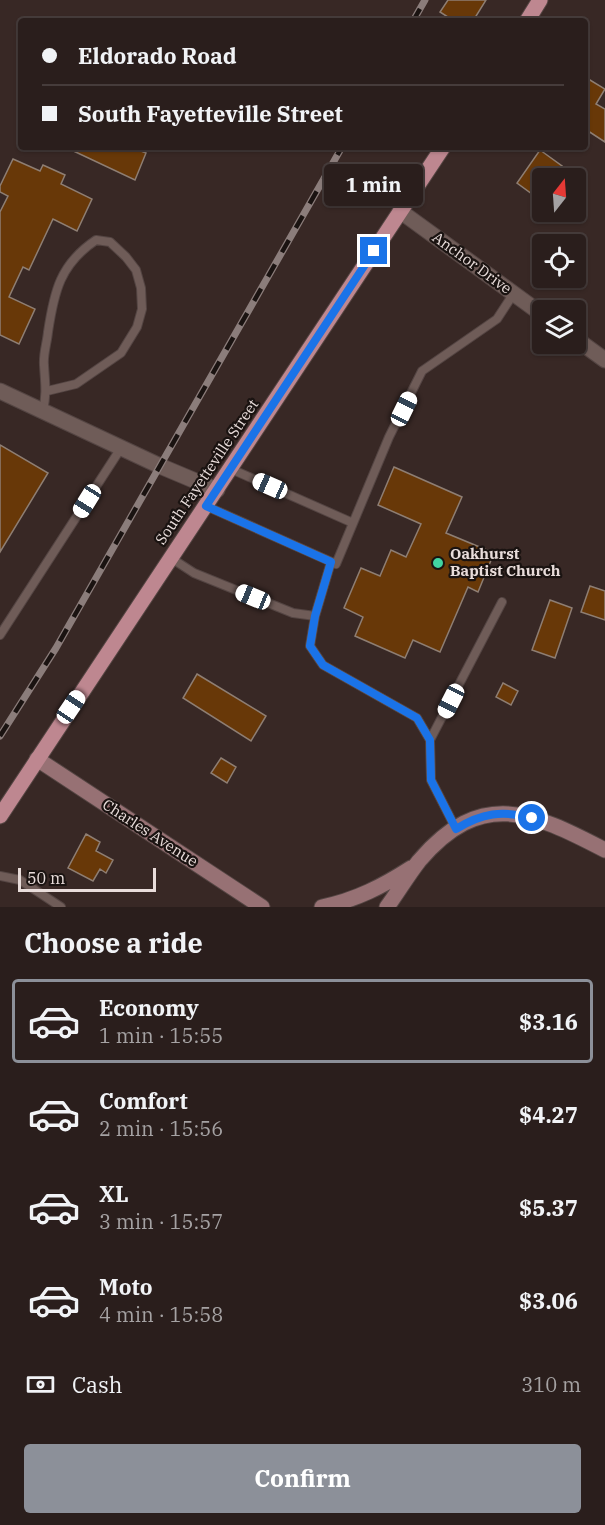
<!DOCTYPE html>
<meta charset="utf-8">
<style>
body{margin:0;font-family:"IBM Plex Serif",serif;background:#362b29;color:#f1f3f6;height:100vh;display:flex;flex-direction:column;font-size:22px;white-space:nowrap}
*{box-sizing:border-box;margin:0}
p{font-size:20px;color:#a5a2a3}
.icon{flex:none;width:33px;height:33px;fill:none;stroke:currentColor;stroke-width:2;stroke-linecap:round;stroke-linejoin:round}
.map{position:relative;height:907px;overflow:hidden}
.sheet{display:flex;flex-direction:column;background:#2a1e1c;flex:1}
.sheet>*{flex:none}
.hud{position:absolute;left:18px;top:18px;width:570px;height:132px;border-radius:6px;box-shadow:0 2px 4px #0004,0 0 0 2px #463c3b;display:grid;align-content:center;height:132px;padding:0 24px;background:#2a1e1c}
.needle{width:39px;rotate:17deg}
.controls{position:absolute;left:532px;top:168px;display:grid;gap:12px}
.controls a{display:grid;place-items:center;width:54px;height:54px;border-radius:6px;background:#2a1e1c;box-shadow:0 2px 4px #0004,0 0 0 2px #463c3b;font-size:30px}
.scale{position:absolute;left:18px;bottom:15px;width:138px;box-sizing:border-box;padding-left:6px;border:3px solid #e9dddb;border-top:0;font-size:16px;line-height:21px;white-space:nowrap;color:#e9dddb;-webkit-text-stroke:4px #1a1311;paint-order:stroke}
.end{position:absolute;width:27px;height:27px;margin:-14px;border:8px solid #1a73e8;background:#fff;box-shadow:0 0 0 3px #fff}
.from{border-radius:50%}
.bubble{position:absolute;height:42px;border-radius:6px;background:#2a1e1c;box-shadow:0 2px 4px #0004,0 0 0 2px #463c3b;font-size:20px;font-weight:700;line-height:42px;text-align:center}
.car{position:absolute;width:18px;height:36px;margin:-18px -9px;border-radius:8px;box-shadow:0 0 4px 2px #0007;background:linear-gradient(#fff 24%,#345 0 40%,#fff 0 76%,#345 0 86%,#fff 0)}
.hud b{display:flex;align-items:center;gap:21px;height:57px;font-size:22px}
.hud b+b{border-top:2px solid #463c3b}
.hud i{width:15px;height:15px;background:#f1f3f6}
ul{padding:0;list-style:none}
li{display:flex;align-items:center;gap:18px;height:84px;margin:0 12px 9px;padding:0 12px;border:3px solid transparent;border-radius:6px}
li div{flex:1}
li b{display:block;font-size:22px}
li em{font-style:normal;font-weight:700}
li.on{border-color:#8c9099}
li>.icon{width:54px;height:54px;stroke-width:1.5}
h2{padding:0 24px;font-size:27px;line-height:72px}
.pay{display:flex;align-items:center;gap:15px;height:66px;padding:0 24px;font-size:22px}
.pay p{margin-inline-start:auto}
.action{display:flex;gap:12px;margin-top:auto;padding:12px 24px}
.action a{flex:1;height:69px;border-radius:6px;background:#8c9099;color:#fff;font-size:24px;font-weight:700;line-height:69px;text-align:center}
.map>svg:first-child{display:block}
.building{fill:#683808;stroke:#8e7e73;stroke-width:1.5}
.lines{fill:none;stroke-linecap:round;stroke-linejoin:round}
.lane-casing{stroke:#544543;stroke-width:10}
.street-casing{stroke:#544543;stroke-width:17}
.secondary-casing{stroke:#544543;stroke-width:17}
.primary-casing{stroke:#544543;stroke-width:17}
.lane{stroke:#6f5c58;stroke-width:8}
.street{stroke:#6f5c58;stroke-width:15}
.secondary{stroke:#977174;stroke-width:15}
.primary{stroke:#be8790;stroke-width:15}
.rail-casing{stroke:#8b7d7b;stroke-width:7}
.rail{stroke:#1a1311;stroke-width:4.5;stroke-dasharray:14;stroke-linecap:butt}
.route{stroke:#1a73e8;stroke-width:8}
.poi-dot{fill:#41d4a1;stroke:#1a1311;stroke-width:2}
.labels{text-anchor:middle;stroke-width:4.5;stroke-linejoin:round;paint-order:stroke}
.street-label{font-size:15px;fill:#e9dddb;stroke:#1a1311}
.poi-label{font-size:15px;font-weight:bold;fill:#e9dddb;stroke:#1a1311;text-anchor:start}
</style>
<div class="map">
<svg width="605" height="907" viewBox="0 0 605 907">
<rect width="100%" height="100%" fill="#382825"/>
<path class="building" d="M448,0H486L473,21H454L440,12Z
M585,77L605,89L596,104L605,109V142L585,129Z
M65,147H131L146,153L135,180Z
M540,150L562,166L553,178H543V202L517,183Z
M13,159L40,171L43,165L65,175L61,184L92,199L77,231L53,219L29,270L23,267L9,297L35,309L19,344L0,335V212L8,196L0,192V186Z
M0,445L48,473L0,552Z
M394,467L462,497L446,533L494,553L478,592L468,587L440,652L413,640L405,658L355,636L363,617L344,608L361,568L380,576L391,550L406,557L421,524L378,505Z
M590,586L605,591V620L581,612Z
M550,600L572,608L555,658L532,650Z
M197,674L266,716L251,741L183,698Z
M503,683L518,691L511,705L496,697Z
M221,758L236,767L227,783L211,773Z
M86,834L100,842L96,851L113,860L106,873L100,869L93,881L68,868Z"/>
<g class="lines">
<g class="lane-casing">
<path id="lane" d="M43,411C47,392 45,383 44,365C43,354 47,343 48,332C54,292 60,264 96,240L110,242L126,257L136,270L141,288L142,309L137,327L121,353L76,384L47,391
M231,469L353,523
M206,506L336,564L389,437L422,371L497,319L514,293
M171,558L194,573L293,613L315,616
M331,562L315,616L310,646L323,665L417,718L430,740L431,780L456,829
M0,635L121,448
M430,740L502,602
M0,876L20,880L61,907"/>
</g>
<g class="street-casing">
<path id="street" d="M400,211L543,315
M576,339L605,360
M0,391L160,466L217,490"/>
</g>
<g class="secondary-casing">
<path id="secondary" d="M37,759L262,907
M322,907C356,900 383,886 411,868
M387,907C398,892 408,875 419,861C481,788 532,812 605,850"/>
</g>
<g class="primary-casing">
<path id="primary" d="M527,21L540,0
M0,816L443,147"/>
</g>
<use href="#lane" class="lane"/>
<use href="#street" class="street"/>
<use href="#secondary" class="secondary"/>
<use href="#primary" class="primary"/>
<g class="rail-casing">
<path id="rail" d="M413,21L425,0
M0,736L56,648L342,147"/>
</g>
<use href="#rail" class="rail"/>
</g>
<g class="lines">
<path class="route" d="M374,251L206,506L331,562L315,616L310,646L323,665L417,718L430,740L431,780L456,829C482,813 502,810 532,818"/>
</g>
<circle class="poi-dot" cx="438" cy="563" r="6"/>
<g class="labels">
<g class="street-label">
<text transform="translate(472 263) rotate(36)" y="5">Anchor Drive</text>
<text transform="translate(207 472) rotate(-56)" y="5">South Fayetteville Street</text>
<text transform="translate(150 833) rotate(33)" y="5">Charles Avenue</text>
</g>
<g class="poi-label">
<text x="450" y="559">Oakhurst<tspan x="450" dy="17">Baptist Church</tspan></text>
</g>
</g>
</svg>
<div class="controls">
<a><svg class="needle" viewBox="-14 -14 28 28"><path d="M0-13l5 13h-10z" fill="#e53935"/><path d="M0 13l5-13h-10z" fill="#a5a2a3"/></svg></a>
<a><svg class="icon" aria-label="locate" viewBox="0 0 24 24"><circle cx="12" cy="12" r="6"/><path d="M12 2v4M12 18v4M2 12h4M18 12h4"/></svg></a>
<a><svg class="icon" aria-label="layers" viewBox="0 0 24 24"><path d="M12 4l9 5-9 5-9-5zM3 14l9 5 9-5"/></svg></a>
</div>
<div class="scale">50 m</div>
<i class="end from" style="left:532px;top:818px"></i>
<i class="end" style="left:374px;top:251px"></i>
<div class="bubble" style="left:324px;top:164px;width:99px">1 min</div>
<i class="car" style="left:404px;top:409px;rotate:26deg"></i>
<i class="car" style="left:270px;top:486px;rotate:294deg"></i>
<i class="car" style="left:87px;top:501px;rotate:212deg"></i>
<i class="car" style="left:253px;top:597px;rotate:292deg"></i>
<i class="car" style="left:451px;top:701px;rotate:207deg"></i>
<i class="car" style="left:71px;top:707px;rotate:34deg"></i>
<div class="hud">
<b><i class="from"></i>Eldorado Road</b>
<b><i></i>South Fayetteville Street</b>
</div>
</div>
<section class="sheet">
<h2>Choose a ride</h2>
<ul>
<li class="on"><svg class="icon" aria-label="car" viewBox="0 0 24 24"><path d="M5 17H2v-5l4-1 3-4h7l3 4 3 1v5h-3M9 17h6M6 11h13"/><circle cx="7" cy="17" r="2"/><circle cx="17" cy="17" r="2"/></svg><div><b>Economy</b><p>1 min · 15:55</p></div><em>$3.16</em></li>
<li><svg class="icon" aria-label="car" viewBox="0 0 24 24"><path d="M5 17H2v-5l4-1 3-4h7l3 4 3 1v5h-3M9 17h6M6 11h13"/><circle cx="7" cy="17" r="2"/><circle cx="17" cy="17" r="2"/></svg><div><b>Comfort</b><p>2 min · 15:56</p></div><em>$4.27</em></li>
<li><svg class="icon" aria-label="car" viewBox="0 0 24 24"><path d="M5 17H2v-5l4-1 3-4h7l3 4 3 1v5h-3M9 17h6M6 11h13"/><circle cx="7" cy="17" r="2"/><circle cx="17" cy="17" r="2"/></svg><div><b>XL</b><p>3 min · 15:57</p></div><em>$5.37</em></li>
<li><svg class="icon" aria-label="car" viewBox="0 0 24 24"><path d="M5 17H2v-5l4-1 3-4h7l3 4 3 1v5h-3M9 17h6M6 11h13"/><circle cx="7" cy="17" r="2"/><circle cx="17" cy="17" r="2"/></svg><div><b>Moto</b><p>4 min · 15:58</p></div><em>$3.06</em></li>
</ul>
<div class="pay"><svg class="icon" aria-label="cash" viewBox="0 0 24 24"><path d="M3 7h18v10H3z"/><circle cx="12" cy="12" r="2"/></svg>Cash<p>310 m</p></div>
<div class="action"><a>Confirm</a></div>
</section>
